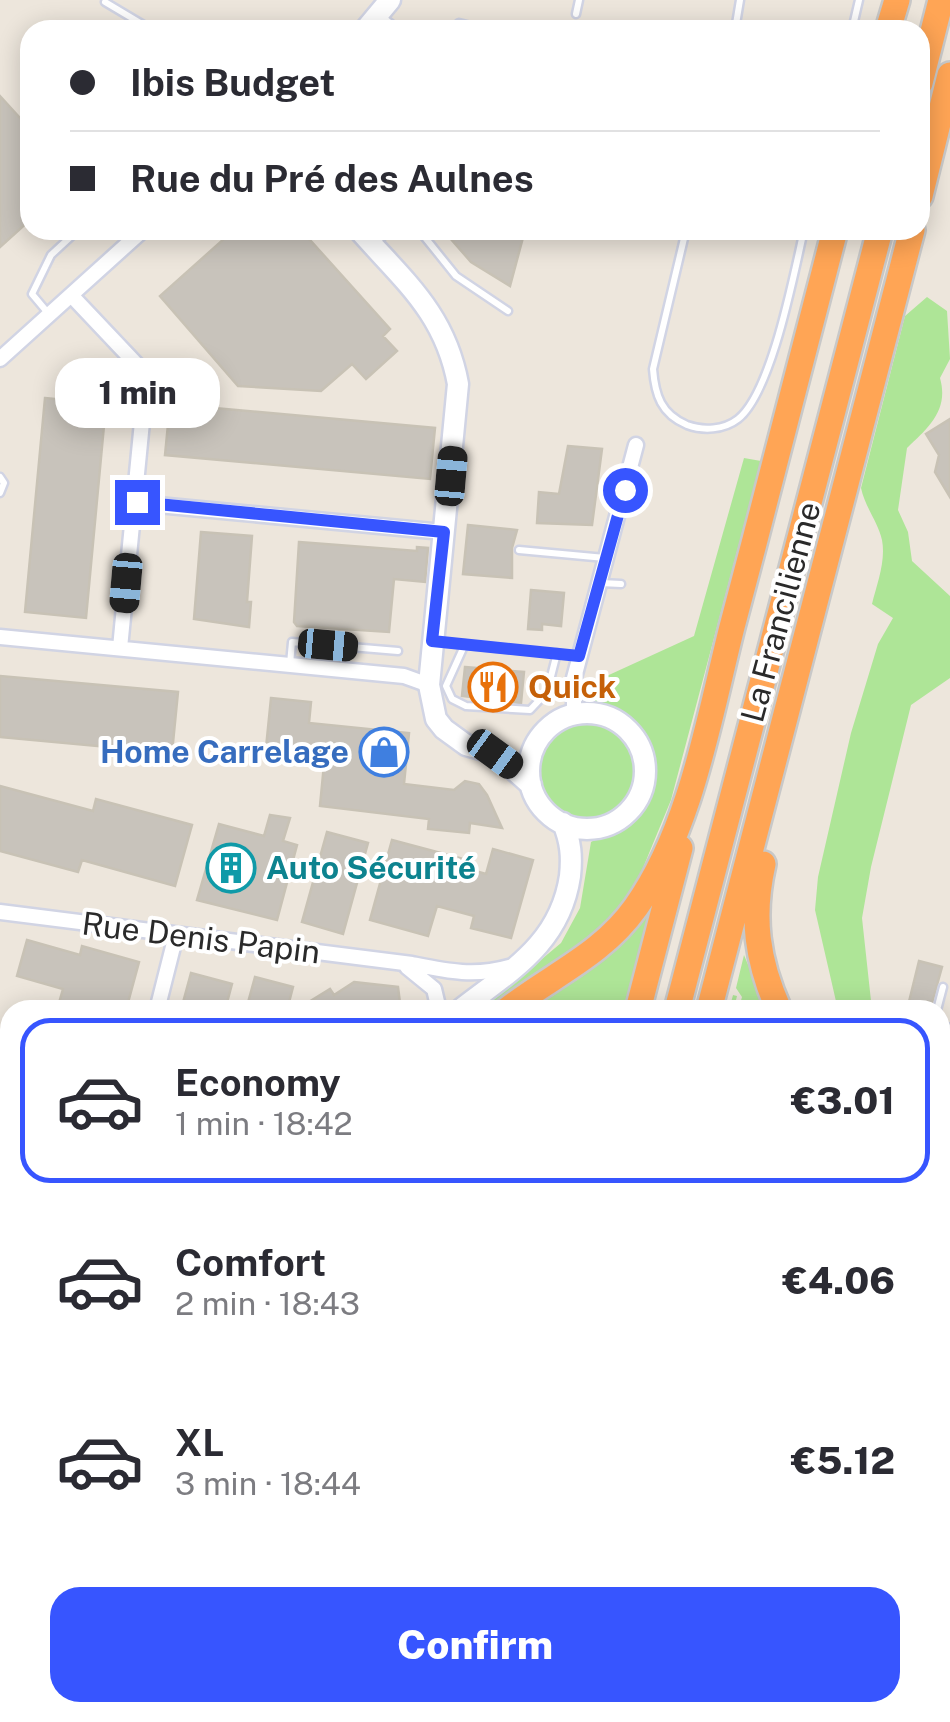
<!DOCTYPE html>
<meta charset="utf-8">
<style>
body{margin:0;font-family:"Public Sans",sans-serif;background:#f2f2f3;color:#2b2b33;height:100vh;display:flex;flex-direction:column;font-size:38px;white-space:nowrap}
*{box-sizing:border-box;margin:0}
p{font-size:32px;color:#7c7c81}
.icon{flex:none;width:55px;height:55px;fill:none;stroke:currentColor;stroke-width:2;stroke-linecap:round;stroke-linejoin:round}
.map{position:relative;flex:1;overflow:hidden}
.drawer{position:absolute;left:0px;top:1000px;width:950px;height:722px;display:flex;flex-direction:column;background:#fff;border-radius:30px 30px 0 0;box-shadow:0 5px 25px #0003}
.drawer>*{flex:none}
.top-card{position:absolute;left:20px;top:20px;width:910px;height:220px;border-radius:30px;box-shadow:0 5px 25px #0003;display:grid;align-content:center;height:220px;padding:0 50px;background:#fff}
.end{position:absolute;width:45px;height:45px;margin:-22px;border:12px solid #3755ff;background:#fff;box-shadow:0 0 0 5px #fff}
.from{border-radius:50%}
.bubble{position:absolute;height:70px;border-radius:30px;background:#fff;box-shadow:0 5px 25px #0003;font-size:32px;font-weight:800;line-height:70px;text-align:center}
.car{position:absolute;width:30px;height:60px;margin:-30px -15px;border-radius:12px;box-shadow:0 0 8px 2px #0007;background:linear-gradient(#222 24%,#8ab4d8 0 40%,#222 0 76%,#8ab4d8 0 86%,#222 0)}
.top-card b{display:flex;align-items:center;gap:35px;height:95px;font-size:38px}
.top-card b+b{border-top:2px solid #e1e1e2}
.top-card i{width:25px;height:25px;background:#2b2b33}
ul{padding:18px 0 0;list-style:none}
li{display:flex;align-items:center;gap:30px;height:165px;margin:0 20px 15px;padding:0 30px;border:5px solid transparent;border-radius:30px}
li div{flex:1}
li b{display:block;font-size:38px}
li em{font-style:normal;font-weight:800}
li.current{border-color:#3755ff}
li>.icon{width:90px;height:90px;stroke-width:1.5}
.button{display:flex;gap:20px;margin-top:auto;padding:20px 50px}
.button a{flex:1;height:115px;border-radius:30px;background:#3755ff;color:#fff;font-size:40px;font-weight:800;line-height:115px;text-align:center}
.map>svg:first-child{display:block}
.green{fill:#aee597}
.building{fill:#c8c3bb;stroke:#c8c2b5;stroke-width:2.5}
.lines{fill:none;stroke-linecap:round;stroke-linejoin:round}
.lane-casing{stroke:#d1d4e4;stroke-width:11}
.street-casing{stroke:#d1d4e4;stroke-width:19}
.secondary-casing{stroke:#d1d4e4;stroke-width:25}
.highway-casing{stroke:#c8c8c8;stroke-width:30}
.lane{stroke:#fff;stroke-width:6}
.street{stroke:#fff;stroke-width:14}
.secondary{stroke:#fff;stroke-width:20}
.highway{stroke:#ffa555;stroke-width:25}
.rail-casing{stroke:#9ea1b5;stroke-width:8}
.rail{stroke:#fff;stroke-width:4;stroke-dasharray:11;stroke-linecap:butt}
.route{stroke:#3755ff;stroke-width:12}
.labels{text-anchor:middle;stroke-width:8;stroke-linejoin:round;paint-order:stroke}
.street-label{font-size:32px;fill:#2a2a2a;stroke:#fff}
.food-label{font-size:32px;font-weight:bold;fill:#c56008;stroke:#fff;text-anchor:start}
.shop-label{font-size:32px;font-weight:bold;fill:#366cbe;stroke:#fff;text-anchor:end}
.culture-label{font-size:32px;font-weight:bold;fill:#0d838f;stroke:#fff;text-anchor:start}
</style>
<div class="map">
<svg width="950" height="1722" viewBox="0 0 950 1722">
<rect width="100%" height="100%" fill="#ede6dc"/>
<path class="green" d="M927,297L947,311L950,359L940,378C949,410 929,427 907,448L898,510L908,532L912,561L950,596V678L911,705L871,867L862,918L872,1010H838L815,910L818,877L851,733L878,644L893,618L872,604C877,584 886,561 882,540C878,522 865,507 861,488L905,316Z
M744,458L761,461L671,800L638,880L625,902L589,942L514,991L490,1010H481L561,943L580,908L591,842C604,834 620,831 632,820C659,795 660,746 632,721C617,707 598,709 583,698L580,684L587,685L694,636Z
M536 770a50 50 0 1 1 100 0a50 50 0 1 1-100 0Z
M650,911L625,1010H582L562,1002H536L608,955Z
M744,955L767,1010H729L733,995L737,996L735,1004H740L742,997L736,988Z
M107,1712H405V1722H79Z
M599,1713H743L737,1722H595Z"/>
<path class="building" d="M0,96L20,118L30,109V220L0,247Z
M234,230H301L390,329L383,336L397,351L366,379L352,364L321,391L238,386L160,296Z
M443,230H525L510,286L471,262Z
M45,398L106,404L86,618L25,612Z
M170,404L435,428L430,479L165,455Z
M950,419V497L935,472L939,455L926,434Z
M568,446L602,449L592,525L537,523L539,492L559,494Z
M468,525L517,530L512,548V578L463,574Z
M201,532L252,536L247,602H251L249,627L194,619Z
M299,542L417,551V547L428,548L425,582L394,579L389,632L297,626L294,622Z
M531,590L564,593L561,626L542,624V630L528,629Z
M465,667L524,672L521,703L462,696Z
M0,676L178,692L172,753L0,737Z
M271,698L311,702L309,723L409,733L404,784L454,790L465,781L479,784L487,795L502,828L470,823L469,833L428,829L429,819L320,806L325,754L266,748Z
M0,786L93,811L96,799L192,825L175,886L82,860L78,872L0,851Z
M270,815L290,818L283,841L297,845L277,920L197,900L219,824L264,836Z
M327,832L368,843L343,934L302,922Z
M392,840L463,859L461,867L486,874L493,849L533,860L511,938L471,928L474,916L437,906L428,936L370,920Z
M27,940L80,955L82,946L139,962L126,1010H57L63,989L17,976Z
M919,961L942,967L930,1010H907Z
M191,973L232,984L225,1010H181Z
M255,977L293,987L287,1010H246Z
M354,982L398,987L400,1003L378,1010H314L309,1002L330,989L334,995Z"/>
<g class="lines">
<g class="lane-casing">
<path id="lane" d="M105,2L152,30
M576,14L579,0
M380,15L399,30
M452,30L459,23L487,30
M735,30L740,0
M852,30L859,0
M419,230L456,276L508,311
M686,230L653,369C655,395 661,414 687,425C703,431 724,430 738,419C772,392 794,273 804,230
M376,242L390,230
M48,313L32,294L51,255L78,230
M0,477L4,483L0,493
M626,490L643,492
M519,550L605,558
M601,583L621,584
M438,642L579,656
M465,644L446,686L452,699L466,706L530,710L547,692L557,653
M290,664L292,642L398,651
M937,1010L943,987
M940,1025L950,1028
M0,1042L10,1044
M940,1060L950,1063
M0,1101L10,1103
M0,1152L10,1154
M0,1647L10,1650"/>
</g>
<g class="street-casing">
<path id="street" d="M71,295L140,368L146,381L120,648
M0,359L143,230
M137,503L443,532
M0,637L404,676L429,685
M574,714V678L636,445
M0,912L412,964C447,971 474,977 509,967
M407,967L434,989L439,1010
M157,1010L176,935
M0,1234L10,1236
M940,1564L950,1566
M5,1722L37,1712
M726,1722L732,1712"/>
</g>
<g class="secondary-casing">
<path id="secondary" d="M365,30L390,0
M359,230C404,281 445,313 458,384L429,685L436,719L444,729L466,745L495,753L531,785
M529 771a58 58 0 1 1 116 0a58 58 0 1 1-116 0Z
M460,1010C510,971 560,944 570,876C572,857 571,842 563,823
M0,1211L10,1213
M940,1353L950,1357
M940,1456L950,1452"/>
</g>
<g class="highway-casing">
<path id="highway" d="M888,30L897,0
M920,83L941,0
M920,196L950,75
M763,864C751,917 757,961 779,1010
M507,1010C552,975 602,955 636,907C691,829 709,718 732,627C767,495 801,363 835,230
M638,1010L680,848
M677,1010L880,230
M709,1010L912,230
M940,1211L950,1231
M451,1722L454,1712
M490,1722L493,1712
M517,1722L520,1712
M559,1722L562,1712"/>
</g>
<use href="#lane" class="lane"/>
<use href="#street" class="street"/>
<use href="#secondary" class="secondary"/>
<use href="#highway" class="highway"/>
<g class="rail-casing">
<path id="rail" d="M0,1275L10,1278
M0,1295L10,1297
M940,1515L950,1518
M940,1534L950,1537"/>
</g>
<use href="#rail" class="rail"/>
</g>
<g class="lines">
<path class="route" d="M137,502L444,532L432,641L579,656L625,490"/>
</g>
<defs>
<g id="restaurant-ring" transform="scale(2.5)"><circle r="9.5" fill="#fff" stroke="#e8710a" stroke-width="1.5"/><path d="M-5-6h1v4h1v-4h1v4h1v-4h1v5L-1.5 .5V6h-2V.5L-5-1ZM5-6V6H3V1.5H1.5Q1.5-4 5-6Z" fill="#e8710a"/></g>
<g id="shop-ring" transform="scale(2.5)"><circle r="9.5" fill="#fff" stroke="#3f7fe0" stroke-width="1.5"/><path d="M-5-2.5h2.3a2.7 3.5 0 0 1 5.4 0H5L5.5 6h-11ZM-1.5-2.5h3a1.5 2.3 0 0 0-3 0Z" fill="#3f7fe0"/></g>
<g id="building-ring" transform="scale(2.5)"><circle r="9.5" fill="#fff" stroke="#0f9aa8" stroke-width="1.5"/><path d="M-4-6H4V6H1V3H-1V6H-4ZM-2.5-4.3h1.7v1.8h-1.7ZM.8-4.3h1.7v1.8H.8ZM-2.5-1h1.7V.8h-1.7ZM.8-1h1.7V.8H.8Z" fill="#0f9aa8"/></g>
</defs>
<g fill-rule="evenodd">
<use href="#restaurant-ring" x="493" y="687"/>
<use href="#shop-ring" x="384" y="752"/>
<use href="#building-ring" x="231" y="868"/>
</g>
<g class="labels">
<g class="street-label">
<text transform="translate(781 612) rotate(-75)" y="11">La Francilienne</text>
<text transform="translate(201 938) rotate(7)" y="11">Rue Denis Papin</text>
</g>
<g class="food-label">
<text x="528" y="698">Quick</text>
</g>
<g class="shop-label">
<text x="349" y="763">Home Carrelage</text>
</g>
<g class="culture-label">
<text x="266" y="879">Auto Sécurité</text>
</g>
</g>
</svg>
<i class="end from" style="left:625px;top:490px"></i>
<i class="end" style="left:137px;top:502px"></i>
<div class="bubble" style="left:55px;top:358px;width:165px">1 min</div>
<i class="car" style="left:451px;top:476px;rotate:5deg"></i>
<i class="car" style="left:126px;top:583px;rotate:185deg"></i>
<i class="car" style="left:328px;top:645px;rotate:95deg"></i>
<i class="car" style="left:495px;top:754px;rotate:126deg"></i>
<div class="top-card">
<b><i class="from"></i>Ibis Budget</b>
<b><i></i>Rue du Pré des Aulnes</b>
</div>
<section class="drawer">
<ul>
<li class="current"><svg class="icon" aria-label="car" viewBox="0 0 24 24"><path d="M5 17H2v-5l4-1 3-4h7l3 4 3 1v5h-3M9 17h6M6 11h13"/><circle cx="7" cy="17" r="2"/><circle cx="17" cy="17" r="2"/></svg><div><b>Economy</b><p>1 min · 18:42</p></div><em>€3.01</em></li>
<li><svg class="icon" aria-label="car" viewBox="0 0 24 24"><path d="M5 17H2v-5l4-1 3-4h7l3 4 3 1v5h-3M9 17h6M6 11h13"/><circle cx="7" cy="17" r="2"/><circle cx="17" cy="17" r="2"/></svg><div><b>Comfort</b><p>2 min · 18:43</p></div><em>€4.06</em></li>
<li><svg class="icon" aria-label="car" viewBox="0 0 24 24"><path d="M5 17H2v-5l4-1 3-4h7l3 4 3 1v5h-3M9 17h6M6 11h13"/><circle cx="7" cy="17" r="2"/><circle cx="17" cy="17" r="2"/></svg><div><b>XL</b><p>3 min · 18:44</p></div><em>€5.12</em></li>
</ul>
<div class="button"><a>Confirm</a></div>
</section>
</div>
